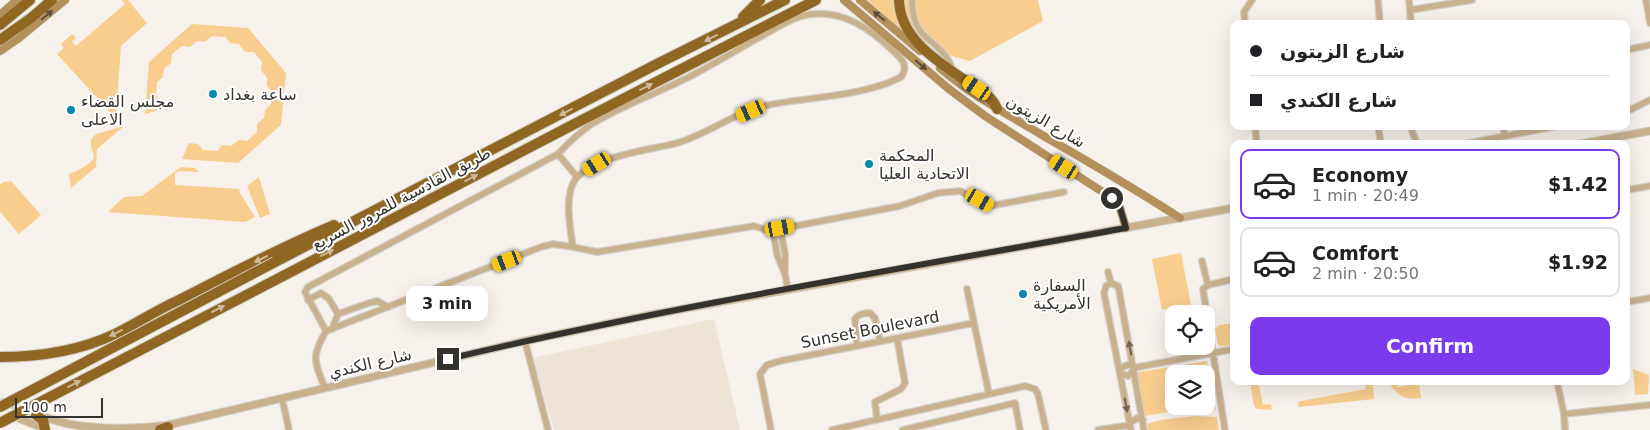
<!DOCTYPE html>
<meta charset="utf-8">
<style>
body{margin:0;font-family:"DejaVu Sans",Vazirmatn,sans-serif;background:#f2f2f2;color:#202124;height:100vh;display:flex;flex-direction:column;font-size:19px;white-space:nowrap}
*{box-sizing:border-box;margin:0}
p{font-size:16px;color:#757577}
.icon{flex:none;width:28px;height:28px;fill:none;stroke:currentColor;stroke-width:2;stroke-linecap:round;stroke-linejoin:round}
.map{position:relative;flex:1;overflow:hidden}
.panel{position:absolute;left:1230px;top:140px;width:400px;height:245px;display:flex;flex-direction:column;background:#fff;border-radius:10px;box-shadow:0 5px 20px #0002}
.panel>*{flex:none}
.hud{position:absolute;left:1230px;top:20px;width:400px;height:110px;border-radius:10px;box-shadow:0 5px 20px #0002;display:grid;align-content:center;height:110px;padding:0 20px;background:#fff}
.fabs{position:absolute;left:1165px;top:305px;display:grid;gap:10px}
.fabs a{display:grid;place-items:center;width:50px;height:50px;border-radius:10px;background:#fff;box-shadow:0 5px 20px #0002;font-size:25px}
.scale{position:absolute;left:15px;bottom:12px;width:88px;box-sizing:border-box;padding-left:5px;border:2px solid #34322f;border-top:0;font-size:14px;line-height:18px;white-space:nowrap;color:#34322f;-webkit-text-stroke:4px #fff;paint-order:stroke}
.end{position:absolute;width:22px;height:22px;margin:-11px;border:6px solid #34322f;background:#fff;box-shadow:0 0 0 2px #fff}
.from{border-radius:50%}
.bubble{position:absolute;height:35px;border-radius:10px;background:#fff;box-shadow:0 5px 20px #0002;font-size:16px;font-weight:700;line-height:35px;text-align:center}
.car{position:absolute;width:15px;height:30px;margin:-15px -8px;border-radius:6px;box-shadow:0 0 4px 1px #0007;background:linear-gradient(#f5c518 24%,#345 0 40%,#f5c518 0 76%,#345 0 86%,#f5c518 0)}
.hud b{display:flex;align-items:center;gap:18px;height:48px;font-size:19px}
.hud b+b{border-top:1px solid #e0e0e0}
.hud i{width:12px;height:12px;background:#202124}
ul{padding:9px 0 0;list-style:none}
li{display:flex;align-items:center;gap:15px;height:70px;margin:0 10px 8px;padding:0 10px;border:2px solid #e0e0e0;border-radius:10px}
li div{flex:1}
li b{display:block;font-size:19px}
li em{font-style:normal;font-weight:700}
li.current{border-color:#7c3aed}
li>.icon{width:45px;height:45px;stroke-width:1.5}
.cta{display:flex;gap:10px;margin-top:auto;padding:10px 20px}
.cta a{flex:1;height:58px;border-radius:10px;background:#7c3aed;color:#fff;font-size:20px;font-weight:700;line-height:58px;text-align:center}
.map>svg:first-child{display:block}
.built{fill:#ede3d7}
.green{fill:#f8cd8e;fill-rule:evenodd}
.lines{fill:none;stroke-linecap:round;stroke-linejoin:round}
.tertiary-tunnel{stroke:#cfcbc5;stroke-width:7;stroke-dasharray:7 3.5;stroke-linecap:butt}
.minor-casing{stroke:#d3cfc8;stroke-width:8}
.tertiary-casing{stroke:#d3cfc8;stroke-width:9}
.secondary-casing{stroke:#d3cfc8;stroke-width:9}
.motorway-casing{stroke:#d3cfc8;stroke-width:12}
.minor{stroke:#c9b18e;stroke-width:5.5}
.tertiary{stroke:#c9b18e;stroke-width:7}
.secondary{stroke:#b4905a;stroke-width:8}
.motorway{stroke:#8f6622;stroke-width:10}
.motorway-bridge-casing{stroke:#d3cfc8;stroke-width:12;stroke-linecap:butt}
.motorway-bridge{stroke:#8f6622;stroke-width:10}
.oneway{fill:#5a4e3c}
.oneway2{fill:#cdba9c}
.oneway3{fill:#706555}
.route{stroke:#34322f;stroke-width:6}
.poi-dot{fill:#0889ab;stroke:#fff;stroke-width:2}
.labels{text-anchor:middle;stroke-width:4;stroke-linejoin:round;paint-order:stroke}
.poi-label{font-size:16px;fill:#34322f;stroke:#fff;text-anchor:start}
.street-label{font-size:16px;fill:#34322f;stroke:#fff}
</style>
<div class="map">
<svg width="1650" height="430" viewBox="0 0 1650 430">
<rect width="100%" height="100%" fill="#f6f1ea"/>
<path class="built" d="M714,319L740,430H554L534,360L537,357Z"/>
<path class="green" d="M122,0H128L147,23L121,46L116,115L120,120L107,122L112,117V114L57,54L64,48L61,44L72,34L76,38L72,42L76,46L125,4Z
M868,0H1038L1043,21L970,61L955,57L902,31Z
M192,24L248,28L286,73L281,125L238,163L182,159L189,143L198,144L203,150L217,151L222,145L231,146L239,140L247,141L257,132V124L264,118L265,110L271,104L272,91L267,86V78L261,70L262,62L254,52H245L239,44L230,43L225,37L212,36L205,42L197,41L190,47L182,46L172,54L171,63L164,69L163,77L157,82L156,95L161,101V109L145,114L149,62Z
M124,126L97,149L96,167L71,188L69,174C80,170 87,166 94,158C93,149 86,141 96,134Z
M181,167L195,168L199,172L180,171L175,173V185L239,189L240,193L255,217L245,222L108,212L124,197L142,196Z
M259,177L270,214L260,218L247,186Z
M11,181L41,215L19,234L0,212V184L4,182Z
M1181,253L1191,305L1162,310L1152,259Z
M1234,323V345L1220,346L1218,344L1215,329L1219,325Z
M1207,361L1216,410H1180L1145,416L1137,374L1139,372ZM1174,374H1206V406H1174Z
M1633,369L1649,375L1648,394L1635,395Z
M1250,381H1258L1263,405L1271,404L1272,410L1257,409L1254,406Z
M1365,381H1373L1374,399L1299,407L1298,402L1301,401L1366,389Z
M1388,381H1406L1398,385V387L1419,383L1421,398C1405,401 1396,395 1388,381Z
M1194,416L1217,417L1219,430H1148L1147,424L1161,420Z"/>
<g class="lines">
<path class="tertiary-tunnel" d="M0,401L26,410"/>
<g class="minor-casing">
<path id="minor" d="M912,0C912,11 914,22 920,31C931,44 950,53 952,71
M1378,0L1380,24
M1409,0L1411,24
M1646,0L1650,23
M1410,10L1472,0
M1245,24L1244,12L1252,0
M1626,50L1650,45
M1626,112L1650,100
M1255,126L1257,144
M1378,126L1381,144
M1410,126L1417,144
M1503,126L1505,136
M1464,144L1557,126
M558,154C568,143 580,132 592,124C621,106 655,94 685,79C711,66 736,50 762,36C778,27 795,15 814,14C845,12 869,28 891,49C900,57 910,65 901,77C866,96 808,97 768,105C737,111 708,134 677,143C651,150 592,156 575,180C564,196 570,228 573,247L597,252L754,226L769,231L900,206L938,193L960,191L990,206L1064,192
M1626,190L1650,186
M780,228L785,253V270
M773,230L777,255L785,274L788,289
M573,247L553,244L541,247L326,331L305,292L308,287L558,154L577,177
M1202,261L1208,285
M1108,272L1111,283
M967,289L974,323
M308,300L321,293L329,299L338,314L332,329
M1626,302L1650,298
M338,314L369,303L377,301L388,307
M525,341L548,430
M857,346L855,319C858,314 864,313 870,313L875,318L880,341
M1133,368L1234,349
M1119,369L1127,365L1133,366
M1120,373L1128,376L1134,370
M1557,381L1564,414L1565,430
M325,388C314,361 311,357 326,331
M282,398L289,430
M1564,414L1650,405
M877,419L875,402L901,389L905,383L897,338
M1129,424L1137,418L1143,420
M771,430L760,374L767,365L780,361L974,323L989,394
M832,430L1025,386L1035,389L1038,394L1046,430
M903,430L1015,403L1020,430
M1098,430L1130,425
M1131,430L1104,293L1106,286L1111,283L1118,286L1119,290L1144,430
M1225,430L1203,289L1208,285L1234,279"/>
</g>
<g class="tertiary-casing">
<path id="tertiary" d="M1580,144L1650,131
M38,415C48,418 58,422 69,424C101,430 135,429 168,425L525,341L655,314L1234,208
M20,419L46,429"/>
</g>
<g class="secondary-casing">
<path id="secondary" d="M844,0L949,89L985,116L1112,198L1120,208L1126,228
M860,0L920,51
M0,15L17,0
M0,51L19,38L65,0
M940,68C971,95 1007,114 1042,135C1089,162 1135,189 1180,218"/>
</g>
<g class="motorway-casing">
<path id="motorway" d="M899,0C900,41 942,64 972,85C982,92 993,97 997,109
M743,17L760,0
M0,25L30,0
M0,40L31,18L52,0
M275,262L657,64L785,0
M283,276L584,119L816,0
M0,357C39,357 79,351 115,334C137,323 157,310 179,300C230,274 281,247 334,225
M36,415L43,420L45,430
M160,430L168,427"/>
</g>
<use href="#minor" class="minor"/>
<use href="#tertiary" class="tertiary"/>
<use href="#secondary" class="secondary"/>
<use href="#motorway" class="motorway"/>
<g class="motorway-bridge-casing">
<path id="motorway-bridge" d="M0,407L275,262
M0,423L283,276"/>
</g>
<use href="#motorway-bridge" class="motorway-bridge"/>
</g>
<defs><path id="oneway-solid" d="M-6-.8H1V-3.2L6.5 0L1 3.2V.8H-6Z" transform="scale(1.25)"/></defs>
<g class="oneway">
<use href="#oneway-solid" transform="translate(47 15) rotate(-39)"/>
<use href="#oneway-solid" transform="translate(879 16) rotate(-140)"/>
<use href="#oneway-solid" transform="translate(921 65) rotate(40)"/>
</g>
<g class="oneway2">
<use href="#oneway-solid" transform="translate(711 38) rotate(153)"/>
<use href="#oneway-solid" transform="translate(646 87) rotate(-27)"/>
<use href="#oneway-solid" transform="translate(566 112) rotate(153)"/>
<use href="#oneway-solid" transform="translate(471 178) rotate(-28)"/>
<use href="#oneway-solid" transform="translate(327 253) rotate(-27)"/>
<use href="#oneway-solid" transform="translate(261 259) rotate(154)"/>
<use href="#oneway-solid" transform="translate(218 309) rotate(-27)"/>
<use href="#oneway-solid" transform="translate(116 333) rotate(154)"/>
<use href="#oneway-solid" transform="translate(74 384) rotate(-27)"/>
</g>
<g class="oneway3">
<use href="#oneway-solid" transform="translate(1130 348) rotate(-100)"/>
<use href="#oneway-solid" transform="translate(1126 405) rotate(79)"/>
</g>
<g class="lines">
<path class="route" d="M448,359C672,306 900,269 1126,228L1120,208L1112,198"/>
</g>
<g class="poi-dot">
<circle cx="213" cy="94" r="5"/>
<circle cx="71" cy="110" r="5"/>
<circle cx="869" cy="164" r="5"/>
<circle cx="1023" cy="294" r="5"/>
</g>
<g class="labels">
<g class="poi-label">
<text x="223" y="100">ساعة بغداد</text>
<text x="81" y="107">مجلس القضاء<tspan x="81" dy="18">الاعلى</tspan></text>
<text x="879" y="161">المحكمة<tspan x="879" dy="18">الاتحادية العليا</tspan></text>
<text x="1033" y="291">السفارة<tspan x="1033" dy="18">الأمريكية</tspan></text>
</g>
<g class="street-label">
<text transform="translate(1046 121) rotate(30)" y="6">شارع الزيتون</text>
<text transform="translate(401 198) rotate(-28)" y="6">طريق القادسية للمرور السريع</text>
<text transform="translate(870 329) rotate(-11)" y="6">Sunset Boulevard</text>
<text transform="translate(370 363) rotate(-13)" y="6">شارع الكندي</text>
</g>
</g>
</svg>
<div class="fabs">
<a><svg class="icon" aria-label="locate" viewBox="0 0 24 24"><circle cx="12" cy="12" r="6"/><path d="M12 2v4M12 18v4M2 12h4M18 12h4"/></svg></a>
<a><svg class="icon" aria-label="layers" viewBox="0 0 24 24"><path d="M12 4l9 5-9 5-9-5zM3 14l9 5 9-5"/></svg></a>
</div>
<div class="scale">100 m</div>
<i class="end from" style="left:1112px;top:198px"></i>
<i class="end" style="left:448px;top:359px"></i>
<div class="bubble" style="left:406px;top:286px;width:82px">3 min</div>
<i class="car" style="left:977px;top:88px;rotate:304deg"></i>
<i class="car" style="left:751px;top:111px;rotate:246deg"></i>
<i class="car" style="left:597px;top:164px;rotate:239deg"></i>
<i class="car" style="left:1064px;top:167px;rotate:303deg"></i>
<i class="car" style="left:980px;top:200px;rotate:120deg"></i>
<i class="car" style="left:780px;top:228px;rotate:80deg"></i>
<i class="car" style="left:507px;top:261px;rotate:249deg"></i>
<div class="hud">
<b><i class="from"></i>شارع الزيتون</b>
<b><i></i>شارع الكندي</b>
</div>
<section class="panel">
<ul>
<li class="current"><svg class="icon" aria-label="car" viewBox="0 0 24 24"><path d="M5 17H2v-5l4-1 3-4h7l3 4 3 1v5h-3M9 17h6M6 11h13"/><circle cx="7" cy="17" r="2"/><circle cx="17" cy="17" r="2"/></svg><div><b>Economy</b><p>1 min · 20:49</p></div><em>$1.42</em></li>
<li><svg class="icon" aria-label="car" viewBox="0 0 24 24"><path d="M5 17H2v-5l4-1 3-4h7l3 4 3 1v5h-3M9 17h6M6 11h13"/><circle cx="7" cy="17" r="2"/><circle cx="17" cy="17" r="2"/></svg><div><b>Comfort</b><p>2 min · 20:50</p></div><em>$1.92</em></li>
</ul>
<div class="cta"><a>Confirm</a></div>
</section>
</div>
